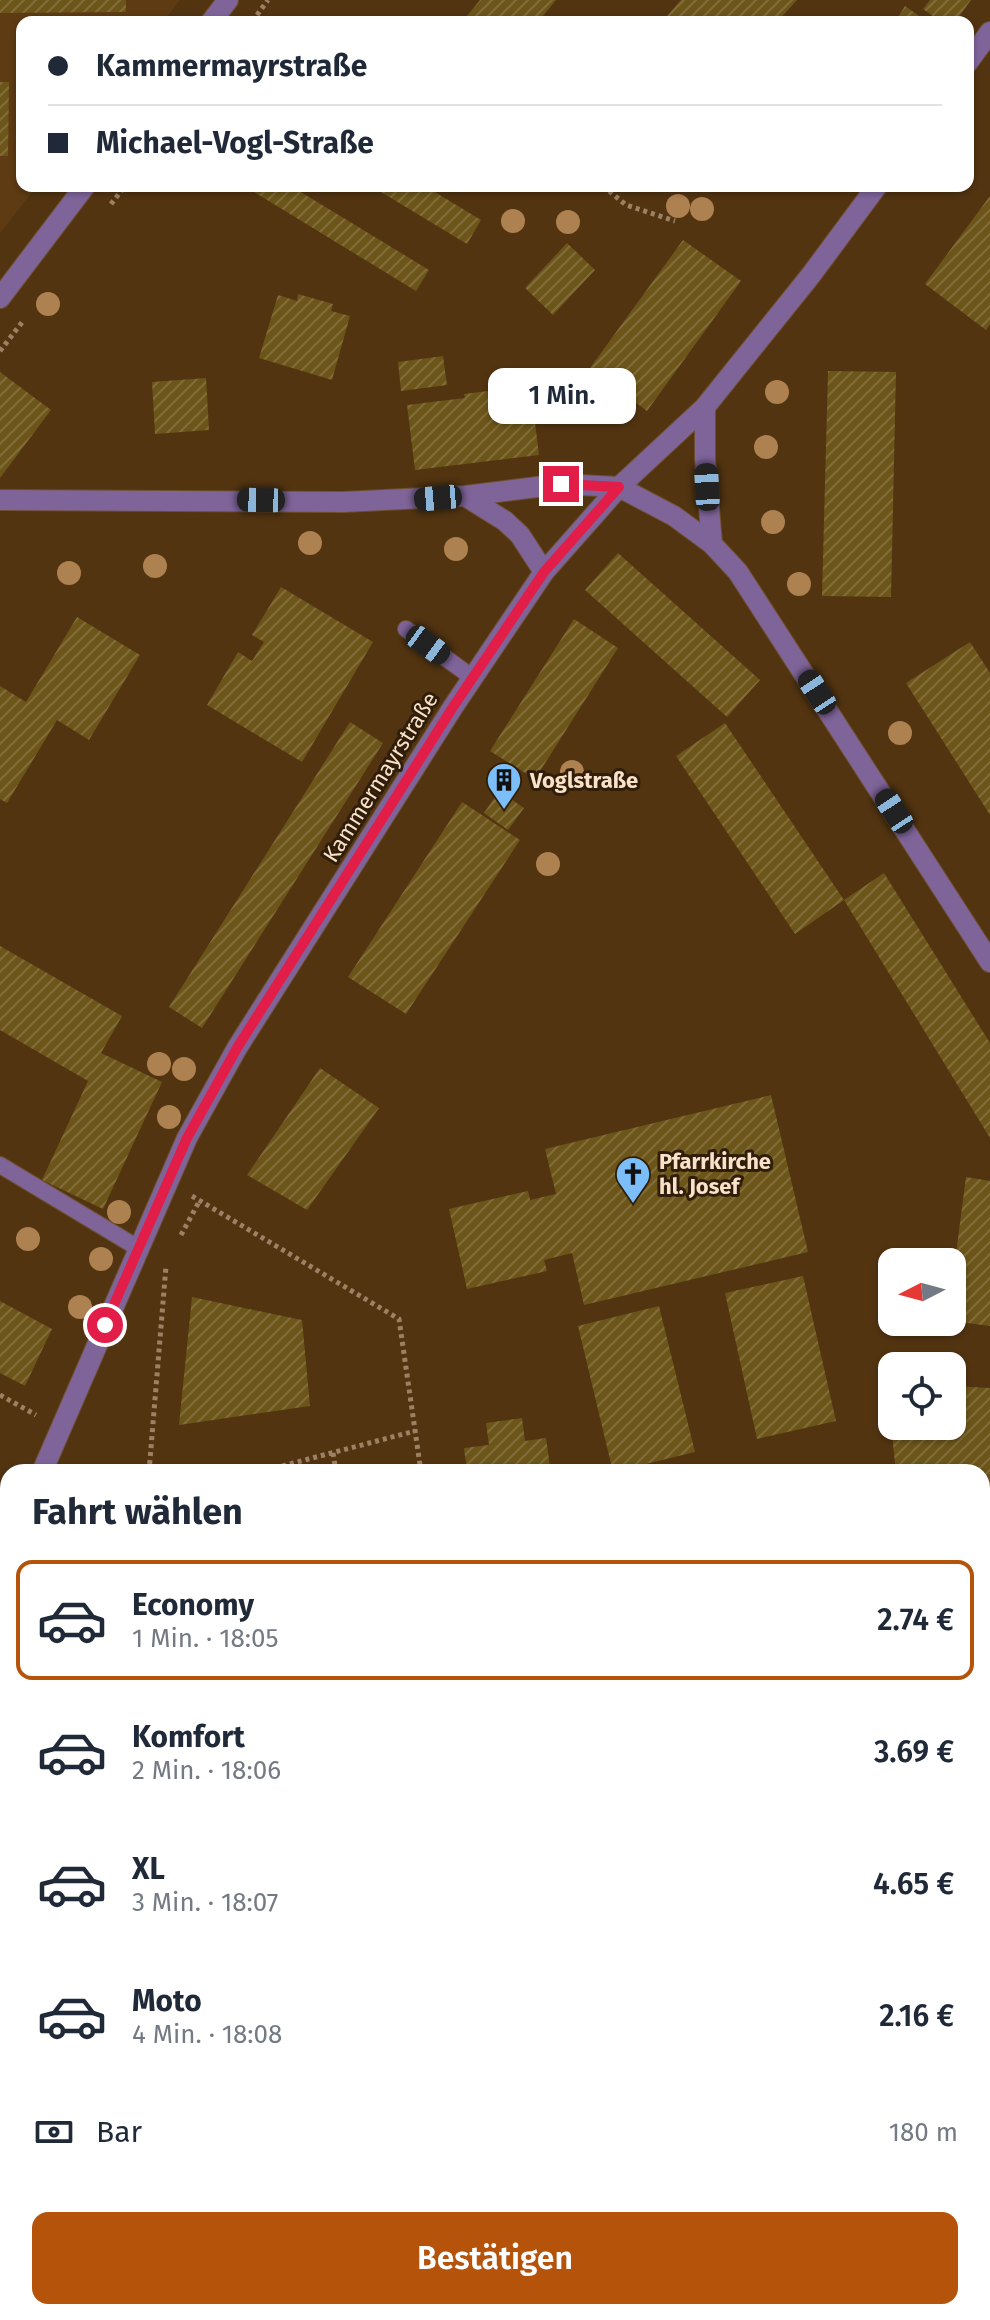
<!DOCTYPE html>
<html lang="de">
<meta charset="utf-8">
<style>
body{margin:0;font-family:"Fira Sans",sans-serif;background:#f6f6f7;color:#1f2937;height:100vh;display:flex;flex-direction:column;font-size:30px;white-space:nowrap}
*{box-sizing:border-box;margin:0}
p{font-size:26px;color:#747a83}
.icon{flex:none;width:44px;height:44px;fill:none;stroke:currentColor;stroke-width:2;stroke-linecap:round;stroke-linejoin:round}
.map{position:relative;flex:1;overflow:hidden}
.drawer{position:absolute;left:0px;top:1464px;width:990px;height:856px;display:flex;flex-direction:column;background:#fff;border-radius:24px 24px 0 0;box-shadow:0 2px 6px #0004}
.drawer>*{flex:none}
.hud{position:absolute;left:16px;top:16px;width:958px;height:176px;border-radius:16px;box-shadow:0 2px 6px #0004;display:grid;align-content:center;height:176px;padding:0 32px;background:#fff}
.needle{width:52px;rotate:264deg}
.buttons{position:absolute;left:878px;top:1248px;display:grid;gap:16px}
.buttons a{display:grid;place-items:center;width:88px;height:88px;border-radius:16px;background:#fff;box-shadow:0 2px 6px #0004;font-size:40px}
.end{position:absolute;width:36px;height:36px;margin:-18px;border:10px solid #e11d48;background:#fff;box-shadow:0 0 0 4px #fff}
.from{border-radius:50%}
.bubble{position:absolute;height:56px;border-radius:16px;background:#fff;box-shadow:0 2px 6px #0004;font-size:26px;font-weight:600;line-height:56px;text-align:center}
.car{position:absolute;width:24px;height:48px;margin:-24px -12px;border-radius:10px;box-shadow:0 0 6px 2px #0007;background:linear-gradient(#222 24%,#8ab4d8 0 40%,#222 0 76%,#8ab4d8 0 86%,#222 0)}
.hud b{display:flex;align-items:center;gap:28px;height:76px;font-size:30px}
.hud b+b{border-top:2px solid #e0e1e3}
.hud i{width:20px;height:20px;background:#1f2937}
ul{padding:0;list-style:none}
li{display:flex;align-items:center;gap:24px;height:120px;margin:0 16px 12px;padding:0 16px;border:4px solid transparent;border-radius:16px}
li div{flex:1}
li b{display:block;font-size:30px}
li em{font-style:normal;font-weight:600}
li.selected{border-color:#b45309}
li>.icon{width:72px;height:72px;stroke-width:1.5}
h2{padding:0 32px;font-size:36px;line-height:96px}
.pay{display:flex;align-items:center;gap:20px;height:88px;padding:0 32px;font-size:30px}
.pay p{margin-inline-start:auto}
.button{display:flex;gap:16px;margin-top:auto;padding:16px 32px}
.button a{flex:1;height:92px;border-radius:16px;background:#b45309;color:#fff;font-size:32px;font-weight:600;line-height:92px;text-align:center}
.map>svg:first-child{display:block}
.built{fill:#5e3b12}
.building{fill:url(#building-hatch)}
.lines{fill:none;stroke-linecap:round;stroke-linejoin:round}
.service-casing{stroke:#6d502f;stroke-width:18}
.minor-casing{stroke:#6d502f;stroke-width:22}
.tertiary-casing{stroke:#6d502f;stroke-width:22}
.path{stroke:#9d8164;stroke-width:5;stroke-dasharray:4 4;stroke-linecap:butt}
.service{stroke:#7f649a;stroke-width:16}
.minor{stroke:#7f649a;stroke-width:20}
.tertiary{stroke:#7f649a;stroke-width:20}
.tree{fill:#ae8151}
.route{stroke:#e11d48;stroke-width:10}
.labels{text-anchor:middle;stroke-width:6;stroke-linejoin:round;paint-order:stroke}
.street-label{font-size:22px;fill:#f9e1ca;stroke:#301e0b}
.poi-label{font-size:22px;font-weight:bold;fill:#f9e1ca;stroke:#301e0b;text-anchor:start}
</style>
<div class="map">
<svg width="990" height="2320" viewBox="0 0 990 2320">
<defs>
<pattern id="building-hatch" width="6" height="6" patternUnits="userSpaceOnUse" patternTransform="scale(2)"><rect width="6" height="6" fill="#6c5519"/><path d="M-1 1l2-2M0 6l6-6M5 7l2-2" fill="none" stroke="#826d39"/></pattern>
</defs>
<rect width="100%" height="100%" fill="#523411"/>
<path class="built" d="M0,0H180L163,22H22V186H37L0,233Z"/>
<path class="building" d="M0,0H126V12L0,13Z
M480,0H556L538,22H462Z
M681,0H797L777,22H662Z
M930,0H971L955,22H941L923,9Z
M905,6L928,22H895Z
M0,82H9L8,156H0Z
M244,186H291L429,270L416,291Z
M371,186H425L481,220L467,244Z
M990,196V324L986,330L925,284Z
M683,240L741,281L647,411L590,368Z
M567,243L595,270L553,315L525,288Z
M298,294L333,304L331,311L350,316L332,380L259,358L278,295L297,301Z
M443,356L447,385L401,391L398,362Z
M828,371L896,372L891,597L822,596Z
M0,372L51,410L0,478Z
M206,378L209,430L155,434L152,382Z
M511,388L513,401L529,399L530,415L534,414L539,455L415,470L407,405L465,398L464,394Z
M618,553L760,680L727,717L585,590Z
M281,587L373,642L302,762L207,705L238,652L252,661L264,642L252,635Z
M77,617L140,655L89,740L57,720L7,803L0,799V686L26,702Z
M574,619L618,648L535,779L490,751Z
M970,642L990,673V815L906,683Z
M350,722L383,743L202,1028L169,1007Z
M725,723L844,900L795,934L676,756Z
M499,791L524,808L508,830L484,813Z
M462,802L520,840L406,1014L348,977Z
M884,873L990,1043V1138L844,900Z
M0,946L122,1016L101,1053L162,1082L103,1209L42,1180L88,1081L0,1030Z
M320,1068L379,1108L307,1210L247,1175Z
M771,1095L808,1252L584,1305L572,1253L544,1260L547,1271L467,1289L449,1209L528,1191L530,1200L556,1194L545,1149Z
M966,1177L990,1181V1326L952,1321V1284Z
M803,1276L836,1421L757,1439L725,1293Z
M192,1297L302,1320L310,1406L179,1425Z
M0,1301L52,1329L25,1386L0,1373Z
M659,1306L695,1452L613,1472L578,1326Z
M892,1377V1418H890L885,1378Z
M952,1386L990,1388V1520L982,1534V1472H896L891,1426H952Z
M522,1418L525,1441L546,1438L550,1467L565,1465L566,1472H467L464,1448L489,1445L486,1423Z
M8,1809V1931L4,1935L8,1939V1963L0,1970V1816Z
M982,2004L990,2007V2294L982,2292Z
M0,2103L8,2111V2268L0,2259Z
M49,2312H208L216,2320H56Z
M430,2312H467L475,2320H421Z"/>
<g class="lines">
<g class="service-casing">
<path id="service" d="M406,629L473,678
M0,1165L138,1248
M982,2307L990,2309
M870,2320L872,2312"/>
</g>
<g class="minor-casing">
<path id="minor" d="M968,62L990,32
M705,407V459L712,544
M465,496L505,521L520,535L544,572
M0,500L343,502L465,496L561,484L619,487L674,516L712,544L738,572L990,962
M42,1472L187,1138L237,1048L453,707L544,572L619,487L705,407L811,275L877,186
M0,1573L8,1553
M982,1805L990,1776
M569,2312L576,2320
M779,2320L783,2312"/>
</g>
<g class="tertiary-casing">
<path id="tertiary" d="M211,22L228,0
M0,298L85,186
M982,1596H990
M0,1702L8,1701"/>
</g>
<path class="path" d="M257,15L268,0
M603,186L626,205L675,221
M111,204L125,186
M0,351L23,321
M192,1196L399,1319L421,1472
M181,1235L200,1200
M0,1395L36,1415
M333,1453L336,1472
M149,1472L166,1266
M259,1472L415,1431"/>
<use href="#service" class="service"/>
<use href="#minor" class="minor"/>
<use href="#tertiary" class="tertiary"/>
</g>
<g class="tree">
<circle cx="678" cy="206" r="12"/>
<circle cx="702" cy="209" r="12"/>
<circle cx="513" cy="221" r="12"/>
<circle cx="568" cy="222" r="12"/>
<circle cx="48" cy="304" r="12"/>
<circle cx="777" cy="392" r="12"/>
<circle cx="766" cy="447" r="12"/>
<circle cx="773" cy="522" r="12"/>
<circle cx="310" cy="543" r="12"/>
<circle cx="456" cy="549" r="12"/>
<circle cx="155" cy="566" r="12"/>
<circle cx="69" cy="573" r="12"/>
<circle cx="799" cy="584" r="12"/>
<circle cx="900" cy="733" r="12"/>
<circle cx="572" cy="772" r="12"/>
<circle cx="548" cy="864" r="12"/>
<circle cx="159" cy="1064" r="12"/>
<circle cx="184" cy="1069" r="12"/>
<circle cx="169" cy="1117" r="12"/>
<circle cx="119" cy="1212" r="12"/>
<circle cx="28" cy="1239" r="12"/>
<circle cx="101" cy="1259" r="12"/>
<circle cx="80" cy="1307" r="12"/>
</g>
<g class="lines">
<path class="route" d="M105,1325L187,1138L237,1048L453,707L544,572L619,487L561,484"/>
</g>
<defs>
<g id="building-pin" transform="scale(1.8)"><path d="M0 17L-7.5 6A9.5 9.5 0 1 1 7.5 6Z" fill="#7cbef9" stroke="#301e0b"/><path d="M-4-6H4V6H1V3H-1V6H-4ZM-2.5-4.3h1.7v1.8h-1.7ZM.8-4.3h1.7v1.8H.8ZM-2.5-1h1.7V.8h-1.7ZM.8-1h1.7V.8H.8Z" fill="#111"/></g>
<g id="church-pin" transform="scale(1.8)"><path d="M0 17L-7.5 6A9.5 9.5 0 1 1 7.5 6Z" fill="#7cbef9" stroke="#301e0b"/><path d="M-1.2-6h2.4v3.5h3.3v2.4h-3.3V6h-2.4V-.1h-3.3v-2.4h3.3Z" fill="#111"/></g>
</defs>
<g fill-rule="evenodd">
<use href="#building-pin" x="504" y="780"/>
<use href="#church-pin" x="633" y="1174"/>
</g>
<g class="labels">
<g class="street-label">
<text transform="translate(380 777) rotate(-58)" y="8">Kammermayrstraße</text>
</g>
<g class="poi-label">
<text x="530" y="788">Voglstraße</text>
<text x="659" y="1169">Pfarrkirche<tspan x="659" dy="25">hl. Josef</tspan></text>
</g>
</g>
</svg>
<div class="buttons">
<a><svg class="needle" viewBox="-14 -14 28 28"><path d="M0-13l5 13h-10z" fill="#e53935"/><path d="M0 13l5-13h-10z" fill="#747a83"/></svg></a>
<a><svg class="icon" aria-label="locate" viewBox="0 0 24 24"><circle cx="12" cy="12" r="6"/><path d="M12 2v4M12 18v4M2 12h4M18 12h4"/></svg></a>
</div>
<i class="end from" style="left:105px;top:1325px"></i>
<i class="end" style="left:561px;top:484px"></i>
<div class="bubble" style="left:488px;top:368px;width:148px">1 Min.</div>
<i class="car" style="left:707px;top:487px;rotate:357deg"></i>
<i class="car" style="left:438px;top:498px;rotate:265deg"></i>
<i class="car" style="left:261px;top:500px;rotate:271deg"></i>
<i class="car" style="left:428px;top:645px;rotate:126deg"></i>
<i class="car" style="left:817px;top:692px;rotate:327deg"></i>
<i class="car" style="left:894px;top:811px;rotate:327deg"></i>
<div class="hud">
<b><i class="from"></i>Kammermayrstraße</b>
<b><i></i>Michael-Vogl-Straße</b>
</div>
<section class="drawer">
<h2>Fahrt wählen</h2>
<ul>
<li class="selected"><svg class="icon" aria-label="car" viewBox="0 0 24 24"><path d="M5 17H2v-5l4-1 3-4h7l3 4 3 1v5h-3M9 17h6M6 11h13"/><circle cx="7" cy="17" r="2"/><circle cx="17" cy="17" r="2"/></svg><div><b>Economy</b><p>1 Min. · 18:05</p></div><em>2.74 €</em></li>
<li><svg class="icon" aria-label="car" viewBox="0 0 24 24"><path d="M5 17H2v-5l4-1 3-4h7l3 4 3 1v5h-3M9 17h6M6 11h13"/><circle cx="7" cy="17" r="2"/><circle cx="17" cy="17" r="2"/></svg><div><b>Komfort</b><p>2 Min. · 18:06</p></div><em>3.69 €</em></li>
<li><svg class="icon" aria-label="car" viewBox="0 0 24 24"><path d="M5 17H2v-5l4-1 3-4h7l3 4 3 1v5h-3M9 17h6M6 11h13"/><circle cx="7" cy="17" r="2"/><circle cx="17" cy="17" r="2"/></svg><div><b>XL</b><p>3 Min. · 18:07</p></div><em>4.65 €</em></li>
<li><svg class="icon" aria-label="car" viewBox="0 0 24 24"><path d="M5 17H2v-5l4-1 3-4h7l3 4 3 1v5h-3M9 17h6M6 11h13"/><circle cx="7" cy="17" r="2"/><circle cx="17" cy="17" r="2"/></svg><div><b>Moto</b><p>4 Min. · 18:08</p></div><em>2.16 €</em></li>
</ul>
<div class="pay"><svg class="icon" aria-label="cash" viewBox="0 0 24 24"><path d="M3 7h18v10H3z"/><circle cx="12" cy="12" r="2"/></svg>Bar<p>180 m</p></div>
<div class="button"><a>Bestätigen</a></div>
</section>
</div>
